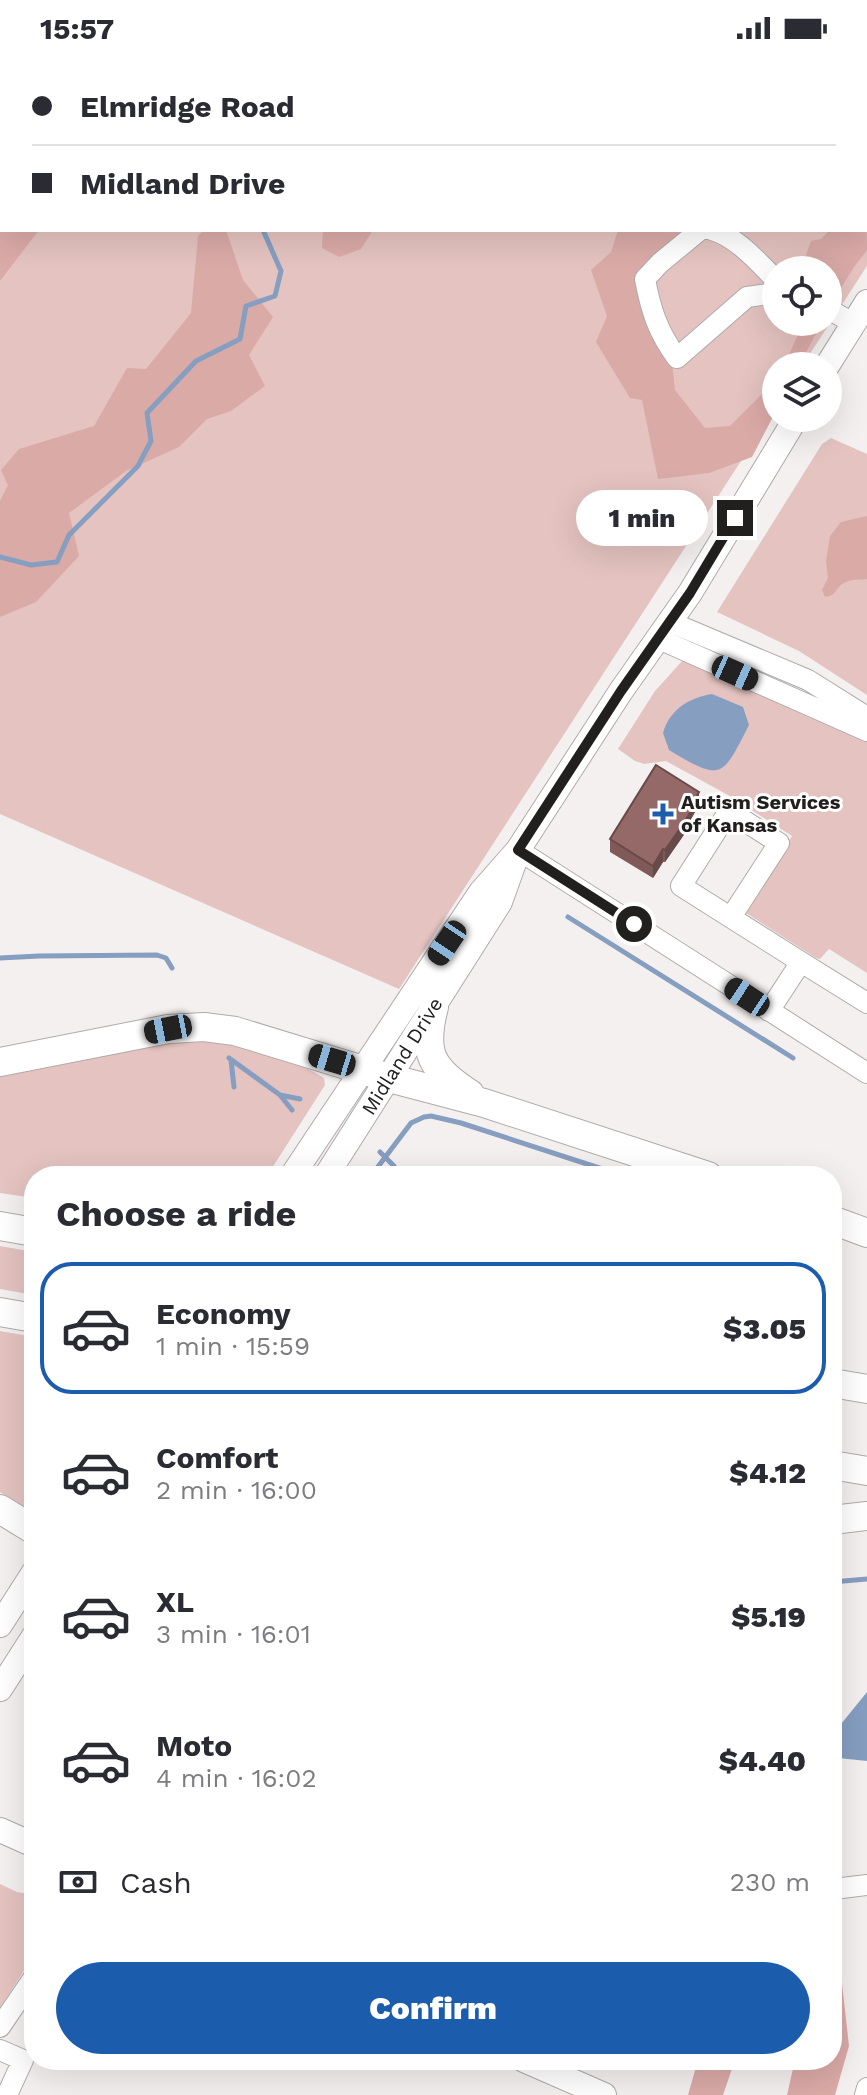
<!DOCTYPE html>
<meta charset="utf-8">
<style>
body{margin:0;font-family:"Work Sans",sans-serif;background:#f2f2f3;color:#2b2b33;height:100vh;display:flex;flex-direction:column;font-size:30px;white-space:nowrap}
*{box-sizing:border-box;margin:0}
p{font-size:26px;color:#7c7c81}
.icon{flex:none;width:44px;height:44px;fill:none;stroke:currentColor;stroke-width:2;stroke-linecap:round;stroke-linejoin:round}
.map{position:relative;flex:1;overflow:hidden}
.details{position:absolute;left:24px;top:1110px;width:818px;height:904px;display:flex;flex-direction:column;background:#fff;border-radius:32px;box-shadow:0 8px 32px #0002}
.details>*{flex:none}
.top-card{position:absolute;left:0px;top:0px;width:868px;height:176px;box-shadow:0 8px 32px #0002;display:grid;align-content:center;height:176px;padding:0 32px;background:#fff}
.fabs{position:absolute;left:762px;top:200px;display:grid;gap:16px}
.fabs a{display:grid;place-items:center;width:80px;height:80px;border-radius:50%;background:#fff;box-shadow:0 8px 32px #0002;font-size:40px}
.end{position:absolute;width:36px;height:36px;margin:-18px;border:10px solid #21201f;background:#fff;box-shadow:0 0 0 4px #fff}
.from{border-radius:50%}
.bubble{position:absolute;height:56px;border-radius:28px;background:#fff;box-shadow:0 8px 32px #0002;font-size:26px;font-weight:800;line-height:56px;text-align:center}
.car{position:absolute;width:24px;height:48px;margin:-24px -12px;border-radius:10px;box-shadow:0 0 6px 2px #0007;background:linear-gradient(#222 24%,#8ab4d8 0 40%,#222 0 76%,#8ab4d8 0 86%,#222 0)}
.top-card b{display:flex;align-items:center;gap:28px;height:76px;font-size:30px}
.top-card b+b{border-top:2px solid #e1e1e2}
.top-card i{width:20px;height:20px;background:#2b2b33}
ul{padding:0;list-style:none}
li{display:flex;align-items:center;gap:24px;height:132px;margin:0 16px 12px;padding:0 16px;border:4px solid transparent;border-radius:32px}
li div{flex:1}
li b{display:block;font-size:30px}
li em{font-style:normal;font-weight:800}
li.on{border-color:#1c5cad}
li>.icon{width:72px;height:72px;stroke-width:1.5}
h2{padding:0 32px;font-size:36px;line-height:96px}
.pay{display:flex;align-items:center;gap:20px;height:88px;padding:0 32px;font-size:30px}
.pay p{margin-inline-start:auto}
.cta{display:flex;gap:16px;margin-top:auto;padding:16px 32px}
.cta a{flex:1;height:92px;border-radius:48px;background:#1c5cad;color:#fff;font-size:32px;font-weight:800;line-height:92px;text-align:center}
.status{display:flex;justify-content:space-between;align-items:center;height:56px;padding:0 40px;background:#fff;direction:ltr}
.status svg{height:22px;fill:currentColor}
.map>svg:first-child{display:block}
.green{fill:#e4c3c0;fill-rule:evenodd}
.forest{fill:#daaaa7}
.water{fill:#869ec0}
.lines{fill:none;stroke-linecap:round;stroke-linejoin:round}
.stream{stroke:#869ec0;stroke-width:5}
.minor-casing{stroke:#b0abab;stroke-width:22}
.major-casing{stroke:#b0abab;stroke-width:26}
.highway-casing{stroke:#b0abab;stroke-width:30}
.minor{stroke:#fff;stroke-width:20}
.major{stroke:#fff;stroke-width:24}
.highway{stroke:#fff;stroke-width:28}
.wall{fill:#805a59}
.shaded-wall{fill:#684a48}
.building{fill:#956967;stroke:#684a48;stroke-width:2}
.route{stroke:#21201f;stroke-width:10}
.poi-dot{fill:#1c5cad;stroke:#fff;stroke-width:3}
.labels{text-anchor:middle;stroke-width:6;stroke-linejoin:round;paint-order:stroke}
.poi-label{font-size:20px;font-weight:bold;fill:#21201f;stroke:#fff;text-anchor:start}
.street-label{font-size:20px;fill:#21201f;stroke:#fff}
</style>
<div class="status"><b>15:57</b><svg viewBox="0 0 49 12"><path d="M0 12V9h3v3zM5 12V6h3v6zM10 12V3h3v9zM15 12V0h3v12zM26 1h20v11H26zM47 4h2v5h-2z"/></svg></div>
<div class="map">
<svg width="867" height="2039" viewBox="0 0 867 2039">
<rect width="100%" height="100%" fill="#f5f0f0"/>
<path class="green" d="M0,0H867V210L802,310H776V351L399,933L0,758ZM2,2H866V174H2ZM776,214H828V266H776Z
M831,382L867,398V639L799,595L717,556L822,388Z
M683,604L835,669L867,686V917L829,893L820,903L816,902L746,857L792,780L728,739L666,705L644,708L635,705L618,693L655,635Z
M180,984C194,984 209,983 224,984C248,987 304,1008 324,1022L325,1029L267,1120H34V1142L0,1137V1014Z
M0,1190L34,1196V1239L0,1233Z
M0,1275L34,1281V1457L0,1436Z
M0,1828L17,1836L34,1839V1899L0,1952Z"/>
<path class="forest" d="M0,0H177L176,2H2V174H39L0,225Z
M866,146L867,194L854,211L833,245L828,243V214H814L815,212L806,199L811,185L821,183L829,175L866,174Z
M204,174H226L243,224L273,261L249,299L265,330L231,355L207,363L179,391L126,415L69,457L79,500L36,546L0,561V445L8,429L1,414L19,393L94,370L127,312L146,313L191,257L198,180Z
M323,174H373L361,193L339,201L322,192Z
M618,174H698L638,220L672,306L675,334L705,372L730,370L776,324V355L752,401L709,417L658,423L642,344L630,342L596,286L607,260L591,214L611,196Z
M808,266H822L799,310H784L803,267Z
M867,460V523C860,524 852,523 846,526C835,530 839,539 825,541L822,534L828,522L826,505L830,480L841,466Z
M832,1923L842,1927L849,1990L835,2039H787L795,2004H832Z
M698,2004H735L723,2039H688Z"/>
<path class="water" d="M712,638L743,651L749,669C722,722 722,726 669,694L663,677C670,653 689,642 712,638Z
M867,1636V1705L838,1702L834,1697L837,1673Z"/>
<g class="lines">
<path class="stream" d="M783,0L784,2
M516,2L518,0
M0,501L31,509L57,506L69,479L138,410L151,385L147,357L196,305L240,283L246,250L275,240L281,215L263,174
M568,861L793,1002
M0,902L39,900L157,899L166,902L172,912
M229,1002L280,1039L300,1043
M231,1004L234,1031
M280,1039L292,1054
M380,1096L394,1110L398,1120
M371,1120L411,1067L424,1061L431,1060L461,1067L624,1120
M832,1526L867,1523"/>
<g class="minor-casing">
<path id="minor" d="M700,174L660,207L645,223C651,255 658,276 677,302L747,241L776,237
M712,174C737,181 758,206 776,224
M828,253L853,267
M670,566L808,624L867,661
M659,583L867,675
M518,794L867,1017
M731,861L779,787L729,755L681,830L801,906
M769,955L801,906L867,947
M842,1832L867,1829
M0,1971L34,1921
M0,1994L23,2004L7,2039
M865,2039L867,2032"/>
</g>
<g class="major-casing">
<path id="major" d="M827,310L867,246
M292,1120L481,836L518,794L621,635L690,537L796,362
M326,1120L500,846L515,804
M0,1569L34,1516
M0,1633L34,1580
M0,1774L34,1789
M524,2004L604,2039"/>
</g>
<g class="highway-casing">
<path id="highway" d="M434,951C422,997 431,1013 470,1038
M0,1006L168,973L204,971L235,975L389,1022L484,1047L708,1120
M832,1164L867,1177
M0,1170L34,1176
M0,1256L34,1262
M832,1327L867,1333
M832,1409L867,1415
M0,1453L34,1474
M832,1464L867,1460"/>
</g>
<use href="#minor" class="minor"/>
<use href="#major" class="major"/>
<use href="#highway" class="highway"/>
</g>
<path class="wall" d="M699,749L691,763V768L684,779L665,806H663L653,822L610,796V783Z"/>
<path class="shaded-wall" d="M699,736V749L691,763V768L665,806V794Z
M663,793V806L653,822V810Z"/>
<path class="building" d="M656,709L699,736L689,754L691,755L684,767L665,794L663,793L653,810L610,783Z"/>
<g class="lines">
<path class="route" d="M634,868L518,794L621,635L690,537L735,462"/>
</g>
<path class="poi-dot" d="M659 746h8v8h8v8h-8v8h-8v-8h-8v-8h8z"/>
<g class="labels">
<g class="poi-label">
<text x="681" y="753">Autism Services<tspan x="681" dy="23">of Kansas</tspan></text>
</g>
<g class="street-label">
<text transform="translate(402 1000) rotate(-58)" y="7">Midland Drive</text>
</g>
</g>
</svg>
<div class="fabs">
<a><svg class="icon" aria-label="locate" viewBox="0 0 24 24"><circle cx="12" cy="12" r="6"/><path d="M12 2v4M12 18v4M2 12h4M18 12h4"/></svg></a>
<a><svg class="icon" aria-label="layers" viewBox="0 0 24 24"><path d="M12 4l9 5-9 5-9-5zM3 14l9 5 9-5"/></svg></a>
</div>
<i class="end from" style="left:634px;top:868px"></i>
<i class="end" style="left:735px;top:462px"></i>
<div class="bubble" style="left:576px;top:434px;width:132px">1 min</div>
<i class="car" style="left:735px;top:617px;rotate:114deg"></i>
<i class="car" style="left:447px;top:887px;rotate:214deg"></i>
<i class="car" style="left:747px;top:941px;rotate:303deg"></i>
<i class="car" style="left:168px;top:973px;rotate:259deg"></i>
<i class="car" style="left:332px;top:1004px;rotate:287deg"></i>
<div class="top-card">
<b><i class="from"></i>Elmridge Road</b>
<b><i></i>Midland Drive</b>
</div>
<section class="details">
<h2>Choose a ride</h2>
<ul>
<li class="on"><svg class="icon" aria-label="car" viewBox="0 0 24 24"><path d="M5 17H2v-5l4-1 3-4h7l3 4 3 1v5h-3M9 17h6M6 11h13"/><circle cx="7" cy="17" r="2"/><circle cx="17" cy="17" r="2"/></svg><div><b>Economy</b><p>1 min · 15:59</p></div><em>$3.05</em></li>
<li><svg class="icon" aria-label="car" viewBox="0 0 24 24"><path d="M5 17H2v-5l4-1 3-4h7l3 4 3 1v5h-3M9 17h6M6 11h13"/><circle cx="7" cy="17" r="2"/><circle cx="17" cy="17" r="2"/></svg><div><b>Comfort</b><p>2 min · 16:00</p></div><em>$4.12</em></li>
<li><svg class="icon" aria-label="car" viewBox="0 0 24 24"><path d="M5 17H2v-5l4-1 3-4h7l3 4 3 1v5h-3M9 17h6M6 11h13"/><circle cx="7" cy="17" r="2"/><circle cx="17" cy="17" r="2"/></svg><div><b>XL</b><p>3 min · 16:01</p></div><em>$5.19</em></li>
<li><svg class="icon" aria-label="car" viewBox="0 0 24 24"><path d="M5 17H2v-5l4-1 3-4h7l3 4 3 1v5h-3M9 17h6M6 11h13"/><circle cx="7" cy="17" r="2"/><circle cx="17" cy="17" r="2"/></svg><div><b>Moto</b><p>4 min · 16:02</p></div><em>$4.40</em></li>
</ul>
<div class="pay"><svg class="icon" aria-label="cash" viewBox="0 0 24 24"><path d="M3 7h18v10H3z"/><circle cx="12" cy="12" r="2"/></svg>Cash<p>230 m</p></div>
<div class="cta"><a>Confirm</a></div>
</section>
</div>
